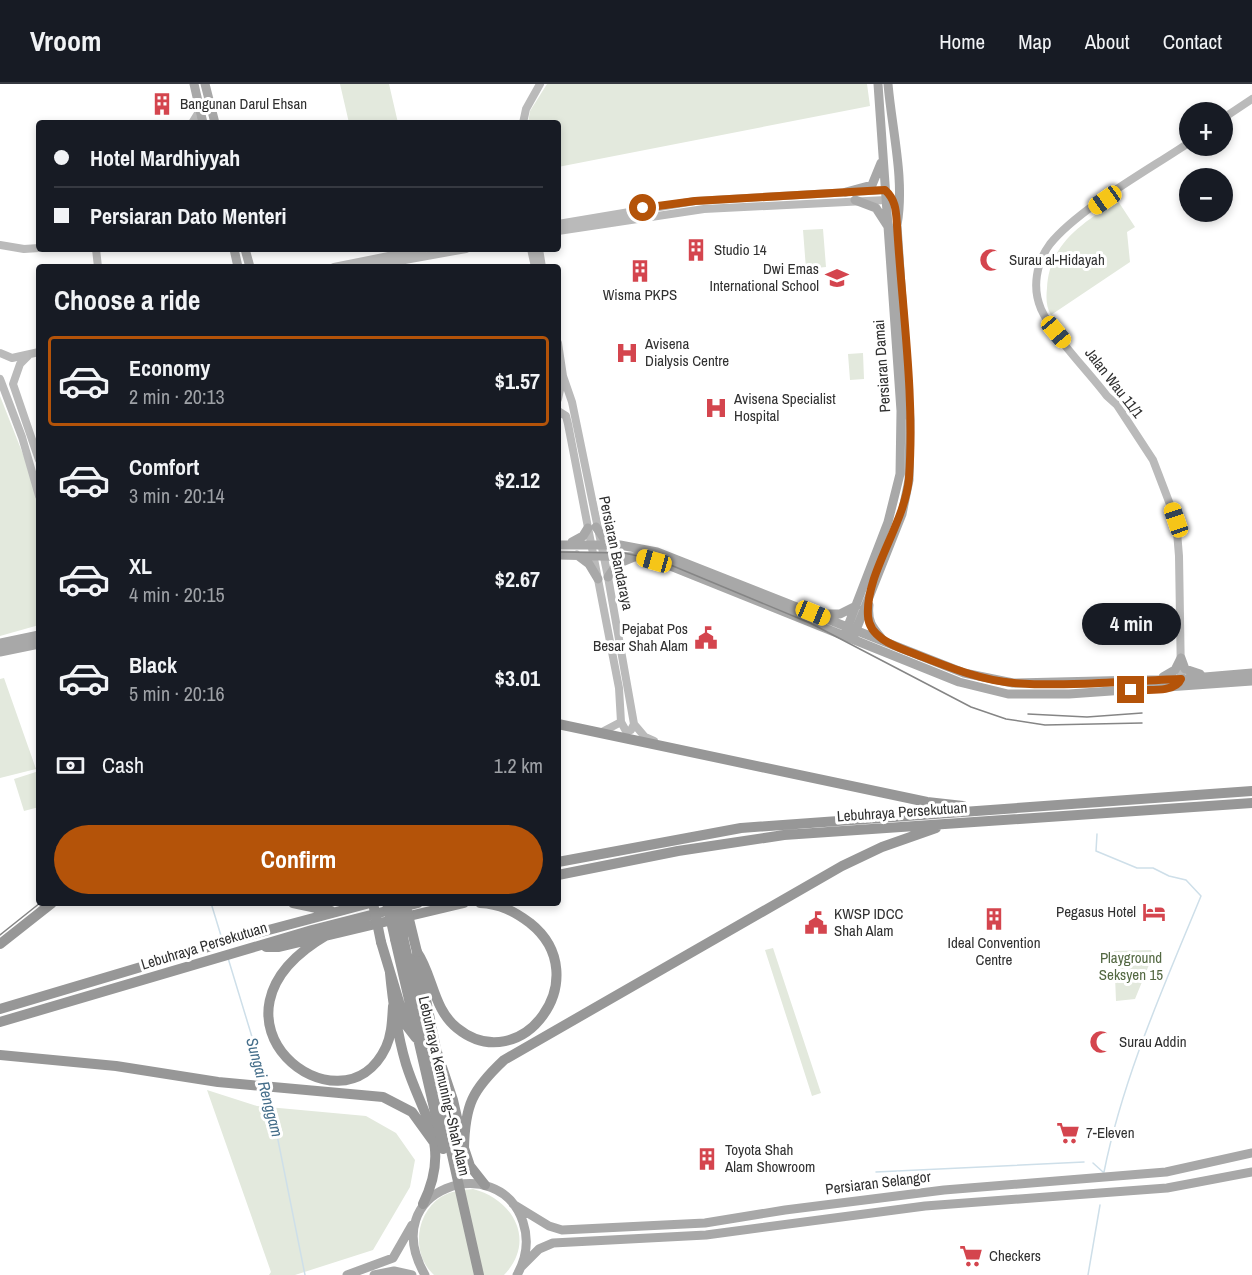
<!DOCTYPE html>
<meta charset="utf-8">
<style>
body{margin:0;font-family:"Archivo Narrow",sans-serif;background:#242831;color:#f1f3f6;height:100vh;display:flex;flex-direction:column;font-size:22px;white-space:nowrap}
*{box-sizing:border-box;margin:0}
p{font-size:20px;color:#9ea1a6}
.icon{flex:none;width:33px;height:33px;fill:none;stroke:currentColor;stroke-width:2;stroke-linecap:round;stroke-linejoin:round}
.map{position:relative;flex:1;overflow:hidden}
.side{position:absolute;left:36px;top:180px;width:525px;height:642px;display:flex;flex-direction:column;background:#171b24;border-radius:6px;box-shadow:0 3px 9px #0003}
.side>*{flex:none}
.guide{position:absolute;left:36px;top:36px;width:525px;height:132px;border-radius:6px;box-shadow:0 3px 9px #0003;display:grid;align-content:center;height:132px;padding:0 18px;background:#171b24}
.fabs{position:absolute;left:1179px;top:18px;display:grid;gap:12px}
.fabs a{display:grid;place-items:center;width:54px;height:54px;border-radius:50%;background:#171b24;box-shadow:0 3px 9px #0003;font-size:30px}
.end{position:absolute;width:27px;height:27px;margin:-14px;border:8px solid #b45309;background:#fff;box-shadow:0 0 0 3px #fff}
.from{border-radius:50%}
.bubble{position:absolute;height:42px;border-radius:21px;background:#171b24;box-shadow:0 3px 9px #0003;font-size:20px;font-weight:800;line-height:42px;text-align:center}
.car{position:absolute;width:18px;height:36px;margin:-18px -9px;border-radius:8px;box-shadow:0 0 4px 2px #0007;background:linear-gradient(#f5c518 24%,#345 0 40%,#f5c518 0 76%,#345 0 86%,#f5c518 0)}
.guide b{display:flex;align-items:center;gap:21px;height:57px;font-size:22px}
.guide b+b{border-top:2px solid #363941}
.guide i{width:15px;height:15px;background:#f1f3f6}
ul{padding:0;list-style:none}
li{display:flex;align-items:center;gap:18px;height:90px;margin:0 12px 9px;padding:0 6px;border:3px solid transparent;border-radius:6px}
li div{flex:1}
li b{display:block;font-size:22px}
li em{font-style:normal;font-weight:800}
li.current{border-color:#b45309}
li>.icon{width:54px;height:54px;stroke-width:1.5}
h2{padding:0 18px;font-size:27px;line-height:72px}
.pay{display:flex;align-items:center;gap:15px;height:66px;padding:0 18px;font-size:22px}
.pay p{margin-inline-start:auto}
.primary-button{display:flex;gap:12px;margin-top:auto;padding:12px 18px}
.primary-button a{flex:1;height:69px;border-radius:36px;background:#b45309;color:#fff;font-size:24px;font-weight:800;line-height:69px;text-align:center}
header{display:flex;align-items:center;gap:36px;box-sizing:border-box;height:84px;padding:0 30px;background:#171b24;border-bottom:2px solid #363941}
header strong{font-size:28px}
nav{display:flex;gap:33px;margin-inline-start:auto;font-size:21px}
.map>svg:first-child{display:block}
.green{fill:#e3e9dd}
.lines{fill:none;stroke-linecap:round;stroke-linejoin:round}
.stream{stroke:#cedfe9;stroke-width:1.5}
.secondary{stroke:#bababa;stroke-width:8}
.primary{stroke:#a8a8a8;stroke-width:9}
.highway{stroke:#979797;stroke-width:10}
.tram{stroke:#858585;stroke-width:1.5}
.highway-bridge{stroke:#979797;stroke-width:10}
.route{stroke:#b45309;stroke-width:8}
.labels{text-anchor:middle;stroke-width:6;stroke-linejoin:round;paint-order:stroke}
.poi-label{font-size:15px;fill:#303030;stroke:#fff;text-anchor:start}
.street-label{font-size:15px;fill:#303030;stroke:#fff}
.park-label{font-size:15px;fill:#536842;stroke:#fff}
.water-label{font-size:16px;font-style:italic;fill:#466f8b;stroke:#fff}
</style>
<header>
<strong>Vroom</strong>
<nav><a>Home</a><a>Map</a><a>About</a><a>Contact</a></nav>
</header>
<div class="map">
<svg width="1252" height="1191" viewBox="0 0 1252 1191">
<rect width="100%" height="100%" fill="#fff"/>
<path class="green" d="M340,0H389L398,39H349Z
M547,0H867L870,22L558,83V39H528L530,27Z
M1118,117L1135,143L1127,148L1130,178L1051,231C1046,223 1046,214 1047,204C1049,160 1083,138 1118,117Z
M823,145L826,183L806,185L803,146Z
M863,269L864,295L850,296L848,270Z
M0,312L32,393L39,421V541L0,552Z
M4,594L36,685L0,694V595Z
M39,687V723L24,727L14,695Z
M773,864L821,1009L812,1012L765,866Z
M1151,866L1153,871L1135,915L1116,917L1114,867Z
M207,1006L257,1022L366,1032L396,1049L415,1076L410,1103L373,1166L295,1191H269L271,1188Z
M473,1105C513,1115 537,1157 504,1191H434C411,1170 415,1130 441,1113C451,1107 462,1106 473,1105Z"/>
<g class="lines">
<path class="stream" d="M1097,750L1096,767L1137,784H1153L1169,792L1186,796L1201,812C1164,902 1123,993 1104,1088
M211,819L222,855
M228,874L266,999
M268,1006L305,1191
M1093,1079L1103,1088
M876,1088L1084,1078
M1088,1191L1100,1121"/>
<path class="secondary" d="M1222,35L1252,15
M192,39L200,26
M523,39L526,25L540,0
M558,140L695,117L885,106
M558,147L704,125L886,116
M0,161L24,165L39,164
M96,165L98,183
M531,165L535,183
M539,165L542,183
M334,183L423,165
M366,183L466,165
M558,259L563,292L572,318L608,493L634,640L645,653L654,657
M0,269L12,274L39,268
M28,272L20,280L13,300L39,376
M0,295L22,353L39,412
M558,315L562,297
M558,327L566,332L568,340L619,604L621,638L602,648
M1181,595L1179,472L1176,436L1153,376L1117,321L1107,312C1088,287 1053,252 1041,225C1032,204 1036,179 1050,160C1078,125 1150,85 1190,58
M621,638L626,647L631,646L634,640"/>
<path class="primary" d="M194,0L203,39
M205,0L215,39
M888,0C892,46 905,96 897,141
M846,108L872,101L881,79
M855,116L876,124L887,141
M234,165L238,183
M245,165L250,183
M596,443L603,453L616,461
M572,458L583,452L588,444
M558,461H620L657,468L964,589L1013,599L1181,595L1252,589
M558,471L640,473L668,481L959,598L1008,610H1069L1252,597
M577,471L589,480L598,495
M608,493L617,480L634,473
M869,521C867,538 873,544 883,556
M825,530H840L856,522
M846,547L888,438L900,390L901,327L878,0
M854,551L902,430L909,396L910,336L897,142
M0,559L39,551
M0,568L39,560
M1181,574L1185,585L1200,590
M1163,593L1175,586L1181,574
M513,1120L549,1142L562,1146L705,1139L785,1126L944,1106L1166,1088L1252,1069
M521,1183L539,1165L553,1159L706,1151L925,1122L1167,1104L1252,1088
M347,1191L393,1174L412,1141
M374,1191L394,1187L412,1191
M425,1191C375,1104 499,1065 523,1138C529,1156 526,1175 517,1191"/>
<path class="highway" d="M558,640L927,718L963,722
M558,778L741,744L1252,707
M558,791L678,767L784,751L1252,719
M293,819L331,827
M327,851C184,934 342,1057 386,963C392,950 392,936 393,922
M403,853L439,1013
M395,855L432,1015
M381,858L406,941L416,954
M0,860L52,819
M266,863H279L464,819
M417,868C433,891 433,925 457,944C521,996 598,893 530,839C514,827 500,820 480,819
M417,871L436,965L453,1016L464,1064L470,1082L485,1101
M390,889C393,920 397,950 406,980C423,1034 452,1061 423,1120
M0,925L235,855L370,819
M0,938L312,846L418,819
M0,971L116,982L218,998L383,1013L412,1028L433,1057
M464,1064C465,1021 472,1006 504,976L842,782L882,763L936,744"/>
<path class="tram" d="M558,468L624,469L661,477L810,539L971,623L1006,635L1045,641L1142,639
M1028,630L1087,633L1142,629
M0,851L40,819"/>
<path class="highway-bridge" d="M373,819L381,858
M387,819L395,855
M395,819L403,853
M405,819L417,868
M439,1013L479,1191
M432,1015L443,1065"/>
</g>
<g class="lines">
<path class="route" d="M643,124L695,117L885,106C896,116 896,127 897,141C902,225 915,311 909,394C905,440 865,490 868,532C869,553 894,562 910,568C944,581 978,596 1014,599C1069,603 1126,597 1181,595C1175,610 1145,605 1131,606"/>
</g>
<defs>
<g id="building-bare" transform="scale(1.8)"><path d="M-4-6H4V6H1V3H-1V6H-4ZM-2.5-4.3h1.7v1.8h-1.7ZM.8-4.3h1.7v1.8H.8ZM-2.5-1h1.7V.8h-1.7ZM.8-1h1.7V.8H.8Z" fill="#d4454e" stroke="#fff" stroke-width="2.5" paint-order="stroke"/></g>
<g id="mosque-bare" transform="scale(1.8)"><path d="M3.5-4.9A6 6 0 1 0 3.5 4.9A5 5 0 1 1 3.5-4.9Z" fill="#d4454e" stroke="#fff" stroke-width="2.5" paint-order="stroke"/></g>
<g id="school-bare" transform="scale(1.8)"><path d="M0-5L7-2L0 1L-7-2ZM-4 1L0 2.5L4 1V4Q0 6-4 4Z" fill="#d4454e" stroke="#fff" stroke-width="2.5" paint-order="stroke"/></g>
<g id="hospital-bare" transform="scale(1.8)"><path d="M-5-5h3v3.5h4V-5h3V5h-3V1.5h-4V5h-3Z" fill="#d4454e" stroke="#fff" stroke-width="2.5" paint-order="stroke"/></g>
<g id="civic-bare" transform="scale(1.8)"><path d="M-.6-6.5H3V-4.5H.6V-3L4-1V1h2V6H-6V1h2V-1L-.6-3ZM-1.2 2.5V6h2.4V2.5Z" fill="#d4454e" stroke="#fff" stroke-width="2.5" paint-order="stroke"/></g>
<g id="hotel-bare" transform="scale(1.8)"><path d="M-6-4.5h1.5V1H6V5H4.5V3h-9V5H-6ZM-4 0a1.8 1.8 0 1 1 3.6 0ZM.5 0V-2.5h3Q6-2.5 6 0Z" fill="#d4454e" stroke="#fff" stroke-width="2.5" paint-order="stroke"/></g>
<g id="supermarket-bare" transform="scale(1.8)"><path d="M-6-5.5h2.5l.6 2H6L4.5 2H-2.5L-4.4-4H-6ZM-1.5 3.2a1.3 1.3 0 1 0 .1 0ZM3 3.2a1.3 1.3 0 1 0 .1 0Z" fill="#d4454e" stroke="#fff" stroke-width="2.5" paint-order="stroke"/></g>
</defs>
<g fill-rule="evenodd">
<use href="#building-bare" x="162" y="20"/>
<use href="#building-bare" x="696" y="166"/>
<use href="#mosque-bare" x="991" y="176"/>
<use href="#building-bare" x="640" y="187"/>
<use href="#school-bare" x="837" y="194"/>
<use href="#hospital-bare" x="627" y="269"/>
<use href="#hospital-bare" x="716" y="324"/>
<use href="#civic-bare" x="706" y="554"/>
<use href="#hotel-bare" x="1154" y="828"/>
<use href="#building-bare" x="994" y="835"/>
<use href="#civic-bare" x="816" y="839"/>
<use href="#mosque-bare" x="1101" y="958"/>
<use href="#supermarket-bare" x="1068" y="1049"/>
<use href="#building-bare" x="707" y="1075"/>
<use href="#supermarket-bare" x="971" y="1172"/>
</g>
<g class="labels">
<g class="poi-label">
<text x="180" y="25">Bangunan Darul Ehsan</text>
<text x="714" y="171">Studio 14</text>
<text x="1009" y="181">Surau al-Hidayah</text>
<text x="819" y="190" text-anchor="end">Dwi Emas<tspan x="819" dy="17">International School</tspan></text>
<text x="640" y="216" text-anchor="middle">Wisma PKPS</text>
<text x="645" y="265">Avisena<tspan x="645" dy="17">Dialysis Centre</tspan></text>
<text x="734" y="320">Avisena Specialist<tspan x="734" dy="17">Hospital</tspan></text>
<text x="688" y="550" text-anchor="end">Pejabat Pos<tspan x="688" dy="17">Besar Shah Alam</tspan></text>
<text x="1136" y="833" text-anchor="end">Pegasus Hotel</text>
<text x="834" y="835">KWSP IDCC<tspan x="834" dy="17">Shah Alam</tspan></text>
<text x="994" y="864" text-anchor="middle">Ideal Convention<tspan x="994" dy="17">Centre</tspan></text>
<text x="1119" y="963">Surau Addin</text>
<text x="1086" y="1054">7-Eleven</text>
<text x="725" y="1071">Toyota Shah<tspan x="725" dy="17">Alam Showroom</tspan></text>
<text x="989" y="1177">Checkers</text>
</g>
<g class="street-label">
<text transform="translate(882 282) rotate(-94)" y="5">Persiaran Damai</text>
<text transform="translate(1114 299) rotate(52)" y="5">Jalan Wau 11/1</text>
<text transform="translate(616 469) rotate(78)" y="5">Persiaran Bandaraya</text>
<text transform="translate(902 728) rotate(-4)" y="5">Lebuhraya Persekutuan</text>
<text transform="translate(204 862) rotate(-17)" y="5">Lebuhraya Persekutuan</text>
<text transform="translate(444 1002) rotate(77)" y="5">Lebuhraya Kemuning–Shah Alam</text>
<text transform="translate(878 1099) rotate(-7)" y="5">Persiaran Selangor</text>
</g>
<g class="park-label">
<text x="1131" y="879">Playground<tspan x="1131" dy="17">Seksyen 15</tspan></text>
</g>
<g class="water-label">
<text transform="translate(265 1003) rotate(75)" y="6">Sungai Renggam</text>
</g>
</g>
</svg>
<div class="fabs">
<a>+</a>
<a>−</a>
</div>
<i class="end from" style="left:643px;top:124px"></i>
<i class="end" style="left:1131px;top:606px"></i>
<div class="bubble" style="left:1082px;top:519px;width:99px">4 min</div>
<i class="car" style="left:1105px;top:116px;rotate:235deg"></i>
<i class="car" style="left:1056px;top:248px;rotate:140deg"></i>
<i class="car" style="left:1176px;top:436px;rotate:341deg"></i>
<i class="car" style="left:654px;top:477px;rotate:286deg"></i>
<i class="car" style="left:813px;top:529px;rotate:112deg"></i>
<div class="guide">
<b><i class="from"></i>Hotel Mardhiyyah</b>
<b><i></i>Persiaran Dato Menteri</b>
</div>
<section class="side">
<h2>Choose a ride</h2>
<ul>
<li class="current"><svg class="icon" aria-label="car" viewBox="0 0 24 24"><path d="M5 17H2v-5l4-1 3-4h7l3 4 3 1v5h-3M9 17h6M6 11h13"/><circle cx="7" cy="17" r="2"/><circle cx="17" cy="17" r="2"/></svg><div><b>Economy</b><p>2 min · 20:13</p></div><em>$1.57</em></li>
<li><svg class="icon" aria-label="car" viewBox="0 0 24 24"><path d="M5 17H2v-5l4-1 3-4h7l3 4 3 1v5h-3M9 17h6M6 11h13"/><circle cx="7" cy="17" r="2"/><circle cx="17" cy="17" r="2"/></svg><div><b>Comfort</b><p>3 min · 20:14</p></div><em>$2.12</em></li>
<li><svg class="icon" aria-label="car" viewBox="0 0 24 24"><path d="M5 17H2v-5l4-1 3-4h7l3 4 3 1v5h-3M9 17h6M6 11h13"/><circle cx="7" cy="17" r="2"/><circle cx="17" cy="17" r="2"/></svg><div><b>XL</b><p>4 min · 20:15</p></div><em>$2.67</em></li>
<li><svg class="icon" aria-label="car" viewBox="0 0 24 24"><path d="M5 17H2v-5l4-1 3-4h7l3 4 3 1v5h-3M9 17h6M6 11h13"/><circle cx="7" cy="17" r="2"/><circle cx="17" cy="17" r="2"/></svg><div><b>Black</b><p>5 min · 20:16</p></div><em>$3.01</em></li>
</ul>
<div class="pay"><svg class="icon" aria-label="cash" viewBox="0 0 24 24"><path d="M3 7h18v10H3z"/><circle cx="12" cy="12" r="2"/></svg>Cash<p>1.2 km</p></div>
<div class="primary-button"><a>Confirm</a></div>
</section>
</div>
